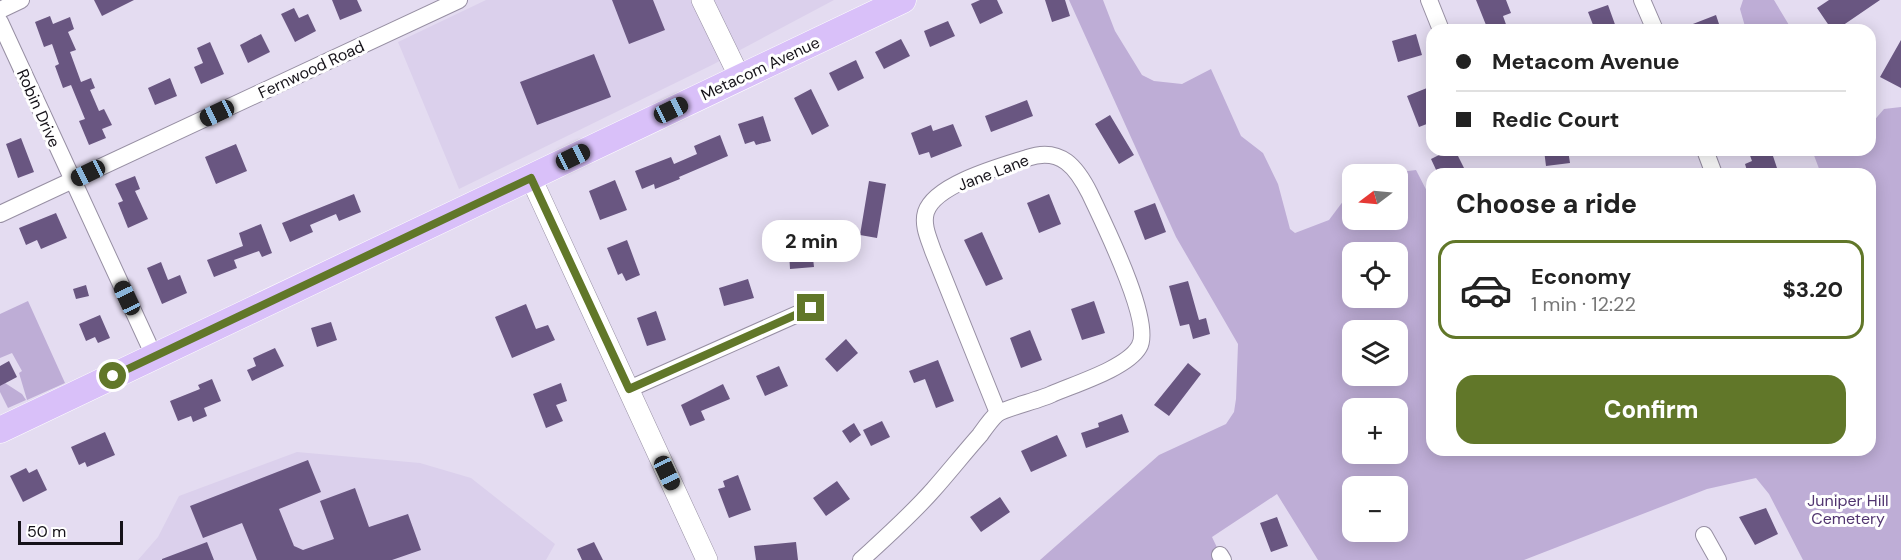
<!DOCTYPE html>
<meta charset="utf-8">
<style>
body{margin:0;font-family:"DM Sans",sans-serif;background:#f6f6f6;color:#222;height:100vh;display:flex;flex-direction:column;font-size:22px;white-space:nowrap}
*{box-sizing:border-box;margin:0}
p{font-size:20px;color:#767676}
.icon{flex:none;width:33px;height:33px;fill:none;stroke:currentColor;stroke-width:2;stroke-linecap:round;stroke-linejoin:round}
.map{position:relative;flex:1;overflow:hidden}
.panel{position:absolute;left:1426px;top:168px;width:450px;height:288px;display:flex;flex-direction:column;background:#fff;border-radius:18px;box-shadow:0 3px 15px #0003}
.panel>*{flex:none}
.top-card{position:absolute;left:1426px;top:24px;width:450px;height:132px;border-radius:18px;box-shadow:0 3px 15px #0003;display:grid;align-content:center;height:132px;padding:0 30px;background:#fff}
.needle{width:39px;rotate:254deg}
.fabs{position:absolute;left:1342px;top:164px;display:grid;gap:12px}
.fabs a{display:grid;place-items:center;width:66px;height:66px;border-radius:12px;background:#fff;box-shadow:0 3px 15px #0003;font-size:30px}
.scale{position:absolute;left:18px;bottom:15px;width:105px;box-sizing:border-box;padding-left:6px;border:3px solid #151219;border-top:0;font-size:16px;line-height:21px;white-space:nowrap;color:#151219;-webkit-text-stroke:4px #fff;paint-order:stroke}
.end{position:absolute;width:27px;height:27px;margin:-14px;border:8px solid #617729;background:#fff;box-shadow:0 0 0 3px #fff}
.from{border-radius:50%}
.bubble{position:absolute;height:42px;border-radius:18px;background:#fff;box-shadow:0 3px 15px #0003;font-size:20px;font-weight:800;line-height:42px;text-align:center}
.car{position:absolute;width:18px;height:36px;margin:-18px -9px;border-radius:8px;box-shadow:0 0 4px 2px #0007;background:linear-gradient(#222 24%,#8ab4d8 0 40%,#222 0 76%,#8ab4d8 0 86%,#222 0)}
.top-card b{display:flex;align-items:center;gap:21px;height:57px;font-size:22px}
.top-card b+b{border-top:2px solid #e0e0e0}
.top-card i{width:15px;height:15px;background:#222}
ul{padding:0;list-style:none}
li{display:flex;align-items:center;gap:18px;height:99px;margin:0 12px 9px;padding:0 18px;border:3px solid transparent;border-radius:18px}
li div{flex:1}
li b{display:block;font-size:22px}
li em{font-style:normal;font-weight:800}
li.active{border-color:#617729}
li>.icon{width:54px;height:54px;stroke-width:1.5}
h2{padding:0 30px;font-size:27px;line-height:72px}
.action{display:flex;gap:12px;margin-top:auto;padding:12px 30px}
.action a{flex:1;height:69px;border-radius:18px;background:#617729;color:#fff;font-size:24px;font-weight:800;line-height:69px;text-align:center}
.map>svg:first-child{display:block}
.built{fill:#dbd0ec}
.green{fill:#beadd6;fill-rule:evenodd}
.building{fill:#695681}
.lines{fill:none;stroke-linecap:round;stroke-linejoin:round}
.minor-casing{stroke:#978fa3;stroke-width:18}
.tertiary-casing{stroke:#978fa3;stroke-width:22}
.primary-casing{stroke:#fff;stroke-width:27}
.minor{stroke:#fff;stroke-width:16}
.tertiary{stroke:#fff;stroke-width:21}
.primary{stroke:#d9c0f9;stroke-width:26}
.route{stroke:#617729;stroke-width:8}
.labels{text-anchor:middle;stroke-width:6;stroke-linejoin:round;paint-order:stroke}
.street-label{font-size:16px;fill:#151219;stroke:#fff}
.park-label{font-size:16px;fill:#513570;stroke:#fff}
</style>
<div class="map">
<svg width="1901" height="560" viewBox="0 0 1901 560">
<rect width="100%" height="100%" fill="#e4dcf1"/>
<path class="built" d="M486,0H834L712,65L459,189L398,42Z
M297,452L420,463L471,478L555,544L546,560H138L158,537L179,496Z"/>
<path class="green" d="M1069,0H1103L1115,31L1142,75L1154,81L1182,84L1211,69L1241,136L1263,153L1278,184L1290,229L1295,233L1329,220L1353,188V219H1398V174H1384L1416,170L1432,201V450H1870L1871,387L1874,384L1870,376V174H1821L1812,150H1870L1871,124L1884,109L1901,107V560H1803L1769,494L1756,478L1707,489L1524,560H1318L1277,494L1212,537L1223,560H1040L1159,455L1226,424L1234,412L1236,399L1238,344L1176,237ZM1353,252H1398V297H1353ZM1353,330H1398V375H1353ZM1353,408H1398V453H1353ZM1353,486H1398V531H1353Z
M1743,0H1774L1792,30H1746L1740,9Z
M28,301L65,383L27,400L19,373L22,371L12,353L0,358V314Z
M5,383L22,394L26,400L8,408L0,392V386Z"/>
<path class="building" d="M94,0H134L102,16Z
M332,0H357L362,11L340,20Z
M612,0H653L665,30L629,44Z
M980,0H997L1003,13L980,24L971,4Z
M1045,0H1065L1070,16L1052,22Z
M1476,0H1506L1511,13L1503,16L1508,30H1488Z
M1829,0H1880L1839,28L1832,30L1817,8Z
M1608,5L1617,30H1595L1588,12Z
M294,8L299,18L308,14L316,31L295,42L281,14Z
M1716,15L1721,30H1680V29Z
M50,16L53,24L70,17L74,29L68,32L76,50L70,52L81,82L91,78L95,88L90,90L99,111L104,109L112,125L102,129L106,138L89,145L79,121L85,119L71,85L63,88L55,66L59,64L52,44L44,47L35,22Z
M948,21L955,36L930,47L924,31Z
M261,34L270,52L248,63L240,45Z
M1416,34L1422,55L1398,62L1392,41Z
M901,39L910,56L884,69L875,52Z
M1901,40V88L1880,77Z
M210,42L224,74L201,84L194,67L203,63L197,48Z
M594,54L611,97L537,125L520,82Z
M856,60L864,78L838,91L829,73Z
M170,78L177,96L155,105L148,88Z
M1432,86V122L1419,127L1407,96Z
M811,89L829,126L812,135L794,98Z
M1027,100L1033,116L991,132L985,116Z
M1110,115L1134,155L1119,164L1095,124Z
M763,116L771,141L756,145L754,141L745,144L738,124Z
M953,124L962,146L931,158L929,152L919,155L911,133L931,125L933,131Z
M720,135L728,156L679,177L680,179L655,189L654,184L642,189L635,171L671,157L674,164L697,154L694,146Z
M21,138L34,172L18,178L6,144Z
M236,144L247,171L216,184L205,157Z
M1449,150H1455L1467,174H1438L1431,159Z
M1544,150H1568L1570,163L1546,166Z
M1748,150H1771L1777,168L1760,174H1748L1745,164L1752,161Z
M135,176L140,189L135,191L148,219L128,228L118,203L123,201L115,184Z
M615,180L627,210L600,220L589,191Z
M869,181L886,184L877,238L860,235Z
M354,194L361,212L339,221L336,214L310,225L313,232L290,242L282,223Z
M1049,194L1061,224L1039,233L1027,203Z
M1155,203L1166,232L1145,240L1134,211Z
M56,213L67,238L41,249L37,240L26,245L19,228Z
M261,224L272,253L262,257L259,251L234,260L237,268L214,277L207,260L243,246L239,233Z
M982,232L1003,279L986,286L964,240Z
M627,240L640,275L626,281L622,273L618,275L607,248Z
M812,249L814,267L790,269L789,251Z
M161,262L168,280L180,275L187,293L162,304L147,268Z
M748,279L754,298L724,306L719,288Z
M1188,281L1199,320L1206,318L1210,334L1193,339L1189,324L1180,326L1169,286Z
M86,285L89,296L76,299L73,289Z
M1094,301L1105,333L1082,340L1071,309Z
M526,304L536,329L548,325L555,340L512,358L495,317Z
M656,311L666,340L647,346L637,318Z
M100,315L110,338L98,343L95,337L86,341L79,324Z
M331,322L337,340L317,347L311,328Z
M1030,330L1042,360L1021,368L1010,338Z
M846,339L858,353L837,372L825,359Z
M275,348L284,366L252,381L247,370L256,366L253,358Z
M938,360L954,401L936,408L925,379L914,383L909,371Z
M9,361L17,377L0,386V366Z
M1188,363L1201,374L1169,416L1154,405Z
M779,366L788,386L765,396L756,376Z
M212,379L221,401L204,408L207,416L193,422L191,416L178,421L170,401L200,389L198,385Z
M561,383L567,401L556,405L563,421L546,428L533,394Z
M723,384L730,399L701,411L705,420L690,426L681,405Z
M1122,414L1129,432L1086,448L1081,433L1099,427L1098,423Z
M882,421L890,437L871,446L863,430Z
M854,423L861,435L850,443L842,431Z
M105,432L115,455L87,467L85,462L79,465L71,447Z
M1057,435L1067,456L1031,472L1021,451Z
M308,460L321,492L279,509L294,546L303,550L334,539L320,501L355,488L369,527L408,514L421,550L392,560H257L242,523L203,538L190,506Z
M26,468L29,473L37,469L47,490L23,502L10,476Z
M738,475L751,510L729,518L718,489L725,487L723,481Z
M837,481L850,499L826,516L813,498Z
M1000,497L1010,512L981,532L970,517Z
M1766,508L1778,534L1755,545L1739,517Z
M1277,517L1288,546L1271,552L1260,523Z
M207,542L214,560H162V559Z
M594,542L603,560H582L577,549Z
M796,542L798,560H756L754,546Z"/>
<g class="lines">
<g class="minor-casing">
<path id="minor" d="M1429,0L1441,30
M1642,0L1655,30
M0,10L21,0
M0,22L154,356
M1705,150L1714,174
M0,214L459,0
M629,389L811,308
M1704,535L1718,560
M1220,555L1223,560
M861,560C885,538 910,516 933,490C949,472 964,453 980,435C985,428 991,419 997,414C1005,408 1040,400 1052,394C1075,384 1127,368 1139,347C1154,323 1102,220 1090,194C1077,168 1061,146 1027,158C1002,166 935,184 926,212C922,225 929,239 933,251L998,413"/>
</g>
<g class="tertiary-casing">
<path id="tertiary" d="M702,0L740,78
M531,178L707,560"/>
</g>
<g class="primary-casing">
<path id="primary" d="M0,430L903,0"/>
</g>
<use href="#minor" class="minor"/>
<use href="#tertiary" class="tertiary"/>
<use href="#primary" class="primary"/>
</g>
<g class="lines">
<path class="route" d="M113,376L531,178L629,389L811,308"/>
</g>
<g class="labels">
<g class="street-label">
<text transform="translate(760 68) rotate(-25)" y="6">Metacom Avenue</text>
<text transform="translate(311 69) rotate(-25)" y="6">Fernwood Road</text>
<text transform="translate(39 108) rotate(66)" y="6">Robin Drive</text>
<text transform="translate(993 172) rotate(-21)" y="6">Jane Lane</text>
</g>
<g class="park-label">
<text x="1848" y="506">Juniper Hill<tspan x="1848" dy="18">Cemetery</tspan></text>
</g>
</g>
</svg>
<div class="fabs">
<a><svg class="needle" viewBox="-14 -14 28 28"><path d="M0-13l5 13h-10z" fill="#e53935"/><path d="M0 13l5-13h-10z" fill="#767676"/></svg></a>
<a><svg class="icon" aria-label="locate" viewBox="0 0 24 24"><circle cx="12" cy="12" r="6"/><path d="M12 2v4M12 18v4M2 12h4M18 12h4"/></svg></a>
<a><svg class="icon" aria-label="layers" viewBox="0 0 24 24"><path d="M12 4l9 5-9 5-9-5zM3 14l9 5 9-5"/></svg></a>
<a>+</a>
<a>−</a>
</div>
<div class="scale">50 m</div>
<i class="end from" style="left:113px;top:376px"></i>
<i class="end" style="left:811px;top:308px"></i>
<div class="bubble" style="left:762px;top:220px;width:99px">2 min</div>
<i class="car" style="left:671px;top:110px;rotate:64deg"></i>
<i class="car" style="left:217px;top:113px;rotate:245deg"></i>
<i class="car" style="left:573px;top:157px;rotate:64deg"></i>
<i class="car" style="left:88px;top:173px;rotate:244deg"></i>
<i class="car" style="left:127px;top:298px;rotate:335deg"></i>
<i class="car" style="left:667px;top:473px;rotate:155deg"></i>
<div class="top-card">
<b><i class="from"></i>Metacom Avenue</b>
<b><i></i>Redic Court</b>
</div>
<section class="panel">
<h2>Choose a ride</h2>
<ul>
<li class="active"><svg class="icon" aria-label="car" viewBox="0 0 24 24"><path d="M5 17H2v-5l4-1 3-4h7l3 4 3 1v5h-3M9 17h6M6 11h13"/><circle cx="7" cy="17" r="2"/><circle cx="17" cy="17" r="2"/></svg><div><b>Economy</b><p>1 min · 12:22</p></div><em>$3.20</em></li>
</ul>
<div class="action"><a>Confirm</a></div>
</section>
</div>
